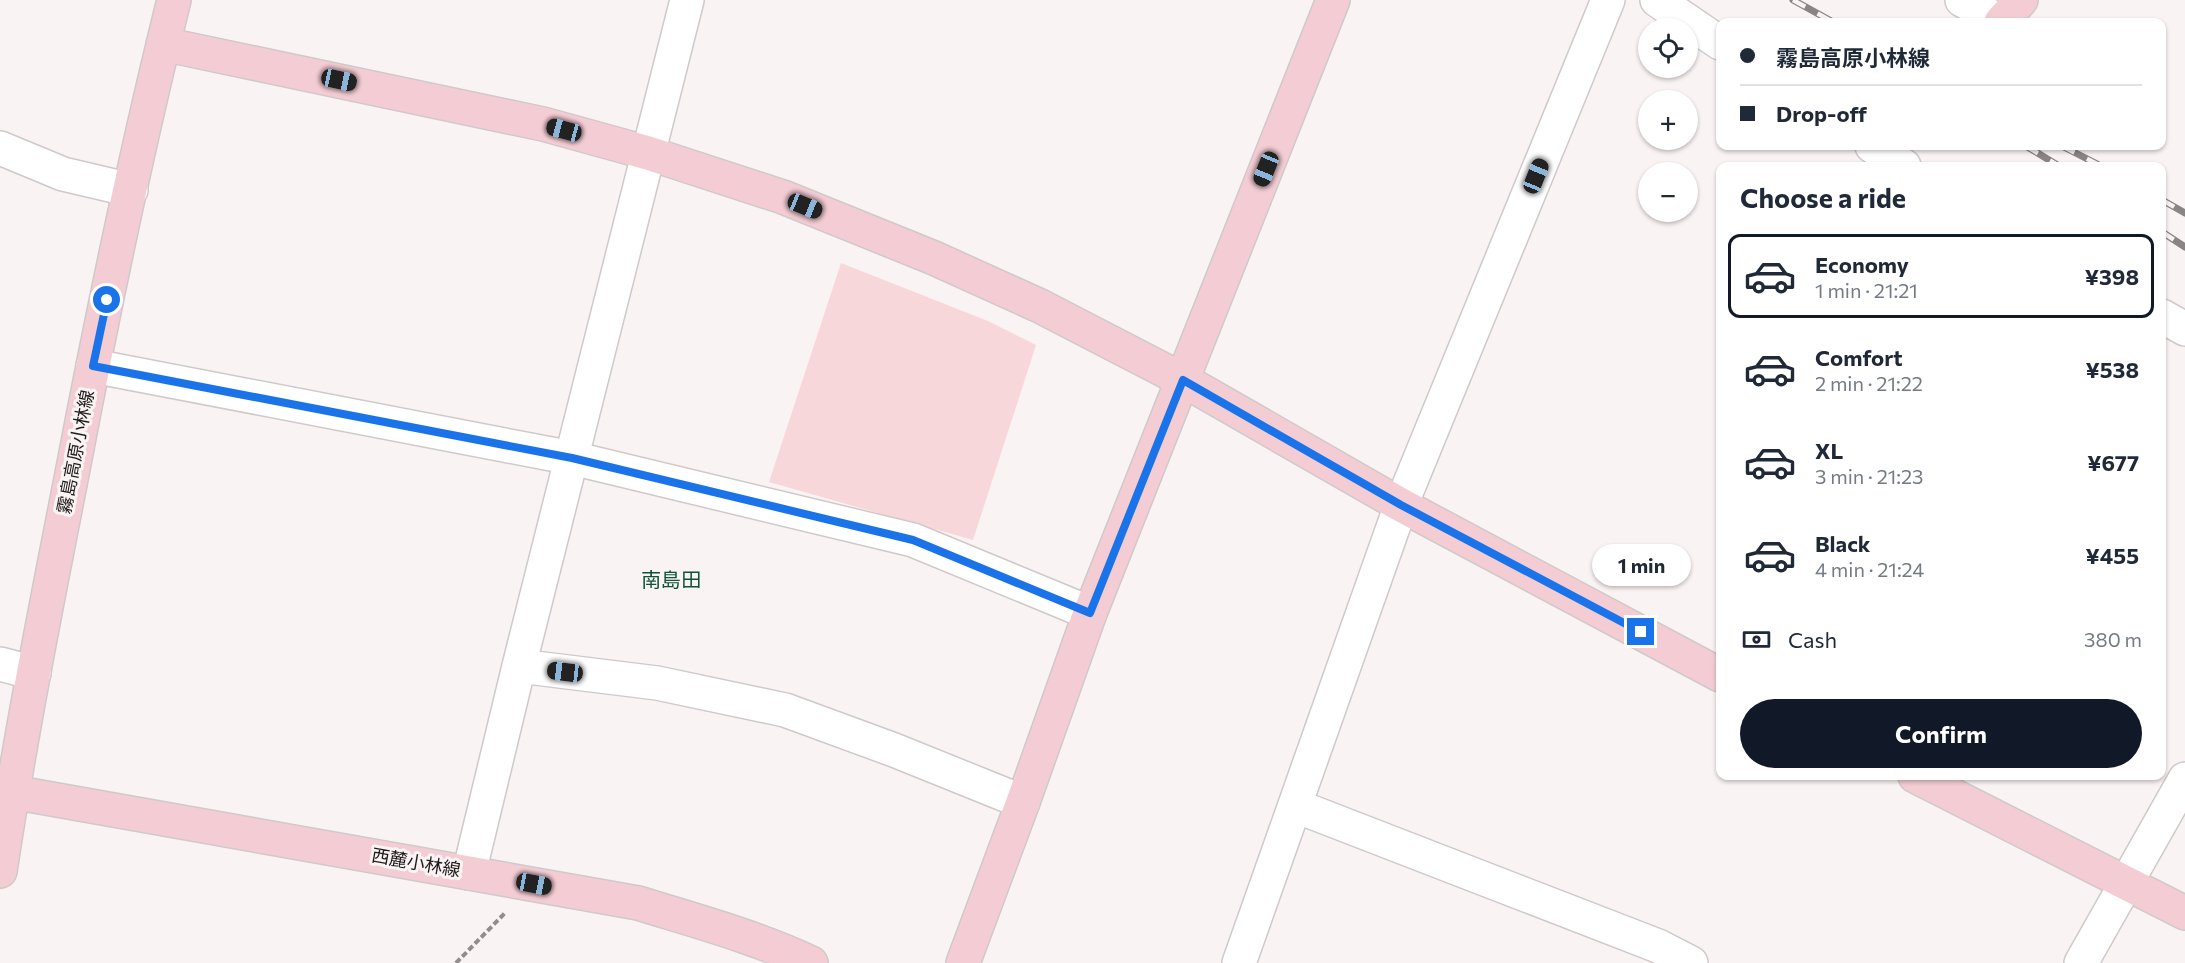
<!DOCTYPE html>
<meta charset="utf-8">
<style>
body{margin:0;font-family:Commissioner,"Noto Sans JP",sans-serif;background:#f2f2f3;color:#1f2937;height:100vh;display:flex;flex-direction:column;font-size:22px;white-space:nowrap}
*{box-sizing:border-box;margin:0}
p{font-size:20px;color:#747a83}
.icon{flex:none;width:33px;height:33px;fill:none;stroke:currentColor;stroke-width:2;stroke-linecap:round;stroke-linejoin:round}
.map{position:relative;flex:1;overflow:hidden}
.side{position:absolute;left:1716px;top:162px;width:450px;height:618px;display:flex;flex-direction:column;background:#fff;border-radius:12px;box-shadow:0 2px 4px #0004}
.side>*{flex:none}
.hud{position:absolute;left:1716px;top:18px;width:450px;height:132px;border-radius:12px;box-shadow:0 2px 4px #0004;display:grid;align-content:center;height:132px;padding:0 24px;background:#fff}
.buttons{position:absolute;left:1638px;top:18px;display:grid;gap:12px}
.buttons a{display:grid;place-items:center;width:60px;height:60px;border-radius:50%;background:#fff;box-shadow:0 2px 4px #0004;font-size:30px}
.end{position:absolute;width:27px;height:27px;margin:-14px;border:8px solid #1a73e8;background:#fff;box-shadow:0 0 0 3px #fff}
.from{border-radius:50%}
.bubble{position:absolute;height:42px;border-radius:21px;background:#fff;box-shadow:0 2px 4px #0004;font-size:20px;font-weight:700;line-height:42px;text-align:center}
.car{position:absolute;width:18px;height:36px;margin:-18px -9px;border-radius:8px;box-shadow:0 0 4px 2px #0007;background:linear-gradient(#222 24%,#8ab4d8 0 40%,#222 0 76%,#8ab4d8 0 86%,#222 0)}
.hud b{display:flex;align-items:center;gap:21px;height:57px;font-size:22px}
.hud b+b{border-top:2px solid #e0e1e3}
.hud i{width:15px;height:15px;background:#1f2937}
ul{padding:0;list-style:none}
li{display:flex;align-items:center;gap:18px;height:84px;margin:0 12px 9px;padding:0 12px;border:3px solid transparent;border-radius:12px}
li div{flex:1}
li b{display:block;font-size:22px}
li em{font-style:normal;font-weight:700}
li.active{border-color:#111827}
li>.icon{width:54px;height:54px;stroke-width:1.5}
h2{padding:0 24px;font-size:27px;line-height:72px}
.pay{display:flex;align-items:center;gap:15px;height:66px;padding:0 24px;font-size:22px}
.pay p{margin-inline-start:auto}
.action{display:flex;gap:12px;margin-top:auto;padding:12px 24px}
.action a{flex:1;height:69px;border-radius:36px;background:#111827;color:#fff;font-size:24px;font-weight:700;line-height:69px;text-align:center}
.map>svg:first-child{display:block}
.green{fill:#f8d7da}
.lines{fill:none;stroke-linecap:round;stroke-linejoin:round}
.street-casing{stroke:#d0c9c9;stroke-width:36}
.secondary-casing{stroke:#d0c9c9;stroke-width:36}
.path{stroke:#928d8d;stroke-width:4;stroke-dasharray:6 3;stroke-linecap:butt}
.street{stroke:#fff;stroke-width:33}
.secondary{stroke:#f4cdd4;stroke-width:33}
.rail-casing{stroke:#8a8585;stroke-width:7}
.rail{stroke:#faf3f3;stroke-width:4.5;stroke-dasharray:14;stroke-linecap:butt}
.route{stroke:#1a73e8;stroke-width:8}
.labels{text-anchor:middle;stroke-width:6;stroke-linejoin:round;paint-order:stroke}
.street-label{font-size:18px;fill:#1b1919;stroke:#faf3f3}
.neighbourhood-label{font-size:20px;fill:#0b5339;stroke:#faf3f3}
</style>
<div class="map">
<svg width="2185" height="963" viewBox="0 0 2185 963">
<rect width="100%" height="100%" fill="#faf3f3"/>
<path class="green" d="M841,263L988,321L1036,345L973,540L769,482Z"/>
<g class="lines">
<g class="street-casing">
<path id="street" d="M1657,0L1720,43
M1962,0L2001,22
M1872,146L1904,166
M0,148L63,174L131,190
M2162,316L2185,329
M93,366L572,458L913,540L1090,613
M0,664L34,673
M519,666L657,683L785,710L894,750L1023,802
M1296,806L1658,946L1691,963
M469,873L519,666L687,0
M1239,963L1401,505L1608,0
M2081,963L2185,779"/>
</g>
<g class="secondary-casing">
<path id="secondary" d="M2001,22L2021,0
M163,44L543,124L648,153L783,197L934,258L1040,306L1183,380L1401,505L1720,675
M1915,776L2185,913
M12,792L638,903C696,921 756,937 811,963
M0,871C20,738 46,606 72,474C102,316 135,157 174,0
M963,963L1023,802L1090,613L1333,0"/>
</g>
<path class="path" d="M456,963L505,913"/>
<use href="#street" class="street"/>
<use href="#secondary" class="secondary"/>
<g class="rail-casing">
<path id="rail" d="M1793,0L1833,22
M2026,146L2059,166
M2062,146L2101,166
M2162,200L2185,213
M2162,232L2185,247"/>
</g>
<use href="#rail" class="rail"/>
</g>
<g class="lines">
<path class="route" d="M107,300L93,366L572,458L913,540L1090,613L1183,380L1401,505L1641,632"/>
</g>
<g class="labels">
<g class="street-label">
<text transform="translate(76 452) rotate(-79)" y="6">霧島高原小林線</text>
<text transform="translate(416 863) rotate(10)" y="6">西麓小林線</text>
</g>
<g class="neighbourhood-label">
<text x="671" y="587">南島田</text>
</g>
</g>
</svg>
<div class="buttons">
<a><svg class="icon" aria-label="locate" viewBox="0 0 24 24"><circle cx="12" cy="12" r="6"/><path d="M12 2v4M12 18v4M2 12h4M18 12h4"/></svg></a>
<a>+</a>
<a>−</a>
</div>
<i class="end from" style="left:107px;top:300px"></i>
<i class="end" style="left:1641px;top:632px"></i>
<div class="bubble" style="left:1592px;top:544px;width:99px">1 min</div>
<i class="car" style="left:339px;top:80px;rotate:102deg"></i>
<i class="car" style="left:564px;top:130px;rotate:285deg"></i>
<i class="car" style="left:1266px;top:169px;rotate:202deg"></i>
<i class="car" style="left:1536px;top:176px;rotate:22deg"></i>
<i class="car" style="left:805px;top:206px;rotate:112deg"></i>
<i class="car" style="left:565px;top:672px;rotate:277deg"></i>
<i class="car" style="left:534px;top:884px;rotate:101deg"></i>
<div class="hud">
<b><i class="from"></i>霧島高原小林線</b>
<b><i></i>Drop-off</b>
</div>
<section class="side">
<h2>Choose a ride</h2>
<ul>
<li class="active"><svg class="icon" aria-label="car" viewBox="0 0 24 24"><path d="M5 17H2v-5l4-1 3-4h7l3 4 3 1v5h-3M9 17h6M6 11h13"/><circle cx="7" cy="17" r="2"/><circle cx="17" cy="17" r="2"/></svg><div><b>Economy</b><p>1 min · 21:21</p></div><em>¥398</em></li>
<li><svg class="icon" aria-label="car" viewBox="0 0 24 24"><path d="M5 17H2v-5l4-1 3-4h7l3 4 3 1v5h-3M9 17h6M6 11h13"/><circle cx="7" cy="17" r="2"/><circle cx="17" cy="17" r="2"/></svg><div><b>Comfort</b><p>2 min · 21:22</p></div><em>¥538</em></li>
<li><svg class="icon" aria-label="car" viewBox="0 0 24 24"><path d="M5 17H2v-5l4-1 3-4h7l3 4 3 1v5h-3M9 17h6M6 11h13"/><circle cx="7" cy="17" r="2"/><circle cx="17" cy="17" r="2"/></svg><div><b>XL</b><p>3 min · 21:23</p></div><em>¥677</em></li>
<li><svg class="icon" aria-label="car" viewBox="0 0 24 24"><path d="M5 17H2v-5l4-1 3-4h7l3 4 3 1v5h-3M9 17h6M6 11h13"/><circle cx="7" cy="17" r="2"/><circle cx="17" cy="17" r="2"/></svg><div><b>Black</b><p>4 min · 21:24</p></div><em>¥455</em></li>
</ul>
<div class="pay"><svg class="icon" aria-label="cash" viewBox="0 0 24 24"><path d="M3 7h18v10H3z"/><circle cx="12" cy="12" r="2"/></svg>Cash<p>380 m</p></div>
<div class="action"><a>Confirm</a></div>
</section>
</div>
